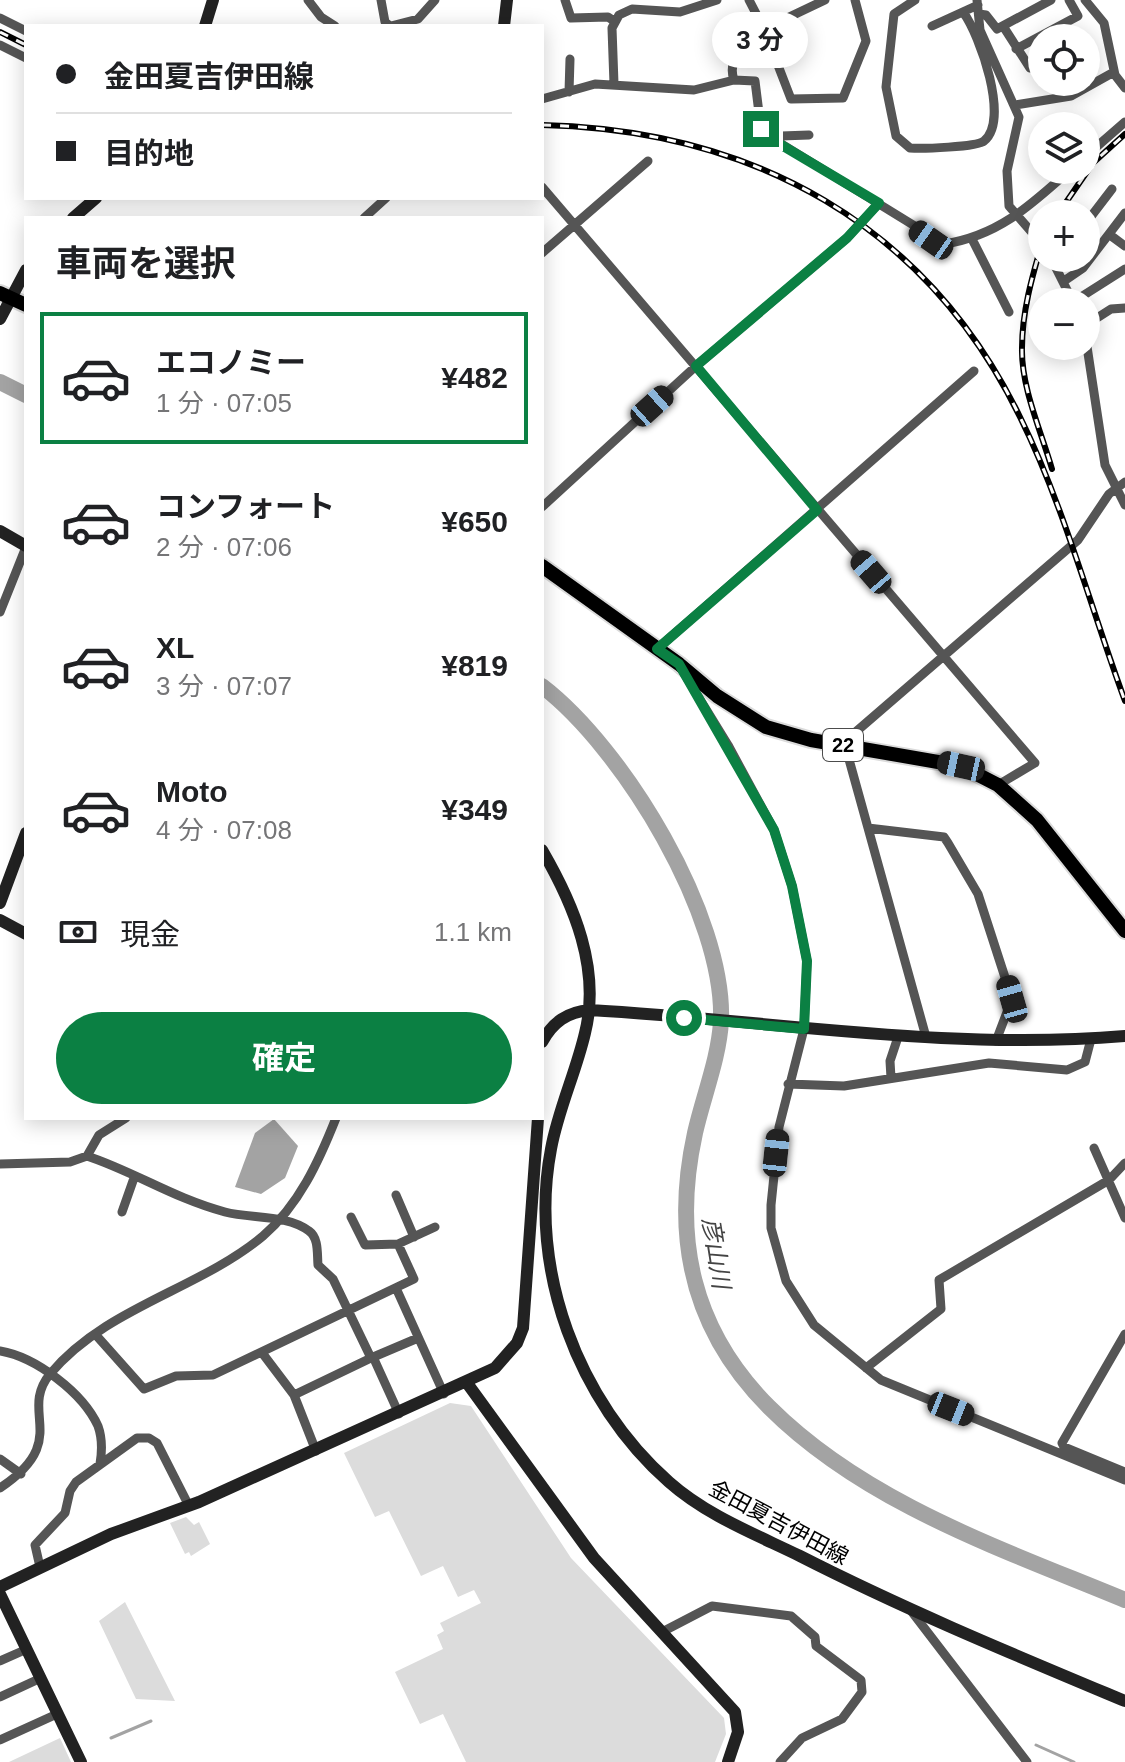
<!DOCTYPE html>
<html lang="ja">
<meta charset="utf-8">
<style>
body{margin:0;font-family:Helvetica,"Noto Sans JP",sans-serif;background:#f2f2f2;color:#202124;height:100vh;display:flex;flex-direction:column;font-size:30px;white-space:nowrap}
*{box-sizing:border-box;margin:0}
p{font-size:26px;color:#757577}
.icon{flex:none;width:44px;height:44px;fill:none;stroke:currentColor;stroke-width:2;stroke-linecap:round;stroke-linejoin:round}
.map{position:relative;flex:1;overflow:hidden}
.side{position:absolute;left:24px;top:216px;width:520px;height:904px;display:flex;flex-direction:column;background:#fff;border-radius:0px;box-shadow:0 4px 20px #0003}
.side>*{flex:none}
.hud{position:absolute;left:24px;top:24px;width:520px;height:176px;border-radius:0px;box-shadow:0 4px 20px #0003;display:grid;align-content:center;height:176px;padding:0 32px;background:#fff}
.controls{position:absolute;left:1028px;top:24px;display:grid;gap:16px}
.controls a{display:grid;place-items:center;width:72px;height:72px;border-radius:50%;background:#fff;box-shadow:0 4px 20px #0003;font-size:40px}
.end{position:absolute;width:36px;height:36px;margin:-18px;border:10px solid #0b8043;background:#fff;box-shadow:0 0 0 4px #fff}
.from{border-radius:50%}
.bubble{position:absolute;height:56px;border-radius:28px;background:#fff;box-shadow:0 4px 20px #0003;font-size:26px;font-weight:700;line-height:56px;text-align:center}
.car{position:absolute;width:24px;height:48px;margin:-24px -12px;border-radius:10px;box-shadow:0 0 6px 2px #0007;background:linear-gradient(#222 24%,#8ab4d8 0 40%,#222 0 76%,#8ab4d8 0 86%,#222 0)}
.hud b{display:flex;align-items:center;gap:28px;height:76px;font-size:30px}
.hud b+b{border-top:2px solid #e0e0e0}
.hud i{width:20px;height:20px;background:#202124}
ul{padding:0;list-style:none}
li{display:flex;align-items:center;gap:24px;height:132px;margin:0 16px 12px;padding:0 16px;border:4px solid transparent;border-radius:0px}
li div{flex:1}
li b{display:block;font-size:30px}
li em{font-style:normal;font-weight:700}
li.current{border-color:#0b8043}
li>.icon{width:72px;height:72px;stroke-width:1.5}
h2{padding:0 32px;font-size:36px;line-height:96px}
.pay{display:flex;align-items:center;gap:20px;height:88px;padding:0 32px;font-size:30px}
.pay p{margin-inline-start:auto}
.action{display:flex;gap:16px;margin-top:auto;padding:16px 32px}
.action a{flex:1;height:92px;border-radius:48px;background:#0b8043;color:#fff;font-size:32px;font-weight:700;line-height:92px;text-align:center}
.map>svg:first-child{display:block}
.green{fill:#dcdcdc}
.water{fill:#a3a3a3}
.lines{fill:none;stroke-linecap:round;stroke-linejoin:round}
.stream{stroke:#a3a3a3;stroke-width:3}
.river{stroke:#a3a3a3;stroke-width:16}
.primary-casing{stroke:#dbdbdb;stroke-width:18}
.street{stroke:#555;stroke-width:9}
.secondary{stroke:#222;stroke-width:12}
.primary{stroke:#000;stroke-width:14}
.rail-casing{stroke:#000;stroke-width:6}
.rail{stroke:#fff;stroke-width:3;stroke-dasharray:9;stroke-linecap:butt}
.route{stroke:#0b8043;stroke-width:10}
.labels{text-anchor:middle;stroke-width:6;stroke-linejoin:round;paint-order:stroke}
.shield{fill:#fff;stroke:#4c4c4c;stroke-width:2}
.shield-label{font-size:20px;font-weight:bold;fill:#000}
.street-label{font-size:22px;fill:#000;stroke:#fff}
.water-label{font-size:24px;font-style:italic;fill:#444;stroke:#fff}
</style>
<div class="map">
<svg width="1125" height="1762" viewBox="0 0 1125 1762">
<rect width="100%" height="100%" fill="#fff"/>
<path class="green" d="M450,1403L471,1406L571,1558L724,1718L726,1734L715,1762H466L443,1714L420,1724L395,1672L443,1649L437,1635L444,1631L440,1623L481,1603L474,1590L458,1597L443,1566L421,1576L389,1511L375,1517L344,1453Z
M186,1517L194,1525L199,1522L210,1544L191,1556L189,1552L185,1554L170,1523Z
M125,1602L175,1701L136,1699L99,1621Z
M60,1738L71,1762H9Z"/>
<path class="water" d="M274,1119L298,1146L285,1178L261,1194L235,1187L255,1133Z"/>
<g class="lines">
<path class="stream" d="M111,1738L151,1721
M1036,1745L1074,1762"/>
<path class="river" d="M0,382L26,395
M542,686C624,749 725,916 721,1021C719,1058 703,1097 695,1133C672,1238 692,1330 769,1407C865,1503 1002,1549 1125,1600"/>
<g class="primary-casing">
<path id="primary" d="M0,293L26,305
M542,566L679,664L717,696L766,727L811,740L961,766L998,785L1037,820L1125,931"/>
</g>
<path class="street" d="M308,0L321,17L335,26
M381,0L385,22L390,26
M565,0L571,18L608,17L614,21
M825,0L764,29L791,99L843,98L866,41L855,0
M915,0L894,14L886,87L896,136L910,148C921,149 977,147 984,141C1010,120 980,35 963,12
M977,0L980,30L1019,117L1007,171L1009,206L1042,244
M1085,0L1104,23L1115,75L1125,88
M979,14L986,15L997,29L1051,0
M0,18L26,31
M391,26L418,19L435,0
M932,26L978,5
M1003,26L1030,68
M0,45L26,58
M1016,49L1078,16L1069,0
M734,80C726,58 747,41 764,29L749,0
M614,84L612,28L619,15L632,9L680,12L717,0
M569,92L570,59
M542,99L595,84L694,90L734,80L755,81L761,129L767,135L944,244C998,236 1031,205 1070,170
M1015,105L1071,96L1114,72
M772,139L781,136L809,135
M1086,156L1125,122
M542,187L1035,763L998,785
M364,218L386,198
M1086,223L1112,189
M1110,235L1125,246
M972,239L1009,312
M542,253L648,161
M1051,258L1073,302
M1064,281L1083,268L1125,213
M1073,302L1125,269
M1086,325L1111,309L1125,308
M1086,340L1105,465L1125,505
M542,507L696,366L847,238L879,203
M0,612L26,547
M657,649L974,371
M682,670L728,745L774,830L792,886L807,961L804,1029L779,1127L771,1205V1228L786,1281L814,1325L881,1380L1125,1480
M868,828L944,837L948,843L978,894L1012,999L996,1041
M926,1037L845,745L851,736L1078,540L1109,494L1125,482
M891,1078L890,1061L898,1037
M788,1084L844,1086L989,1063L1067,1070L1085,1062L1091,1039
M1094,1148L1125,1218
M87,1156L99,1135L126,1118
M0,1164L70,1162L87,1156C135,1172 173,1198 225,1212C251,1219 287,1214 309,1231C319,1238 317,1254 318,1265L333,1279L371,1358L294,1395
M396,1195L414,1237
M122,1212L134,1178
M351,1217L365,1245L398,1244L435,1227
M396,1288L444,1394
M95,1334L144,1389L176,1376L213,1375L414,1279L398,1244
M1125,1334L1062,1443L1064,1447L1125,1472
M0,1351C36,1357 83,1393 98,1426C102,1437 102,1452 100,1464
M263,1354L294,1395L316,1451
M371,1358L418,1338
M374,1359L399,1414
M866,1368L941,1309L939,1280L1109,1180L1125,1163
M0,1459L21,1474
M0,1488C72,1440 18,1413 50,1374C106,1307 198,1290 263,1236C299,1205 319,1161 336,1118
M40,1567L35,1545L65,1513L70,1491L76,1482L137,1438H149L157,1443L189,1506
M912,1612L1027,1762
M662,1632L712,1606L791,1616L815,1637L816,1646L861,1680L862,1692L842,1719L802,1738L780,1762
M0,1661L27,1649
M0,1697L41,1678
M0,1740L57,1714"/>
<path class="secondary" d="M205,26L213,0
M504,26L507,0
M73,218L96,198
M0,319L26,270
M0,531L26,546
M542,850C574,905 601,969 585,1033C576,1072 558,1110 551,1149C528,1269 578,1402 669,1482C706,1515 755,1534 800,1556C906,1610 1015,1655 1125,1701
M0,903L26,833
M0,920L26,934
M542,1042C553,1022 567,1012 590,1010C769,1020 945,1051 1125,1036
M467,1383L594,1558L735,1712L738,1732L728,1762
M0,1587L111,1534L199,1502L495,1368L517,1343L523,1328L538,1118
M0,1594L81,1762"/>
<use href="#primary" class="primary"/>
<g class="rail-casing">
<path id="rail" d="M0,32L26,45
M542,125C753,130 926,224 1020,417C1064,506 1091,609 1125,701
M1058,214L1093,163L1125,134
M1042,243C1032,277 1022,312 1022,348C1021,387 1041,431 1052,469"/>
</g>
<use href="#rail" class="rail"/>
</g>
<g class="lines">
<path class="route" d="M684,1018L804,1029L807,961L792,886L774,830L679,664L657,649L817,510L696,366L847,238L879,203L778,143L761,129"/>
</g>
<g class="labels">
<rect class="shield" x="823" y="729" width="40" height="32" rx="6"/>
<g class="shield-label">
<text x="843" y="752">22</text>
</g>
<g class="street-label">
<text transform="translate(779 1522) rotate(28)" y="8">金田夏吉伊田線</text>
</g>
<g class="water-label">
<text transform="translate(716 1253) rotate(81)" y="8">彦山川</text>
</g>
</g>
</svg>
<div class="controls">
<a><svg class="icon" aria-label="locate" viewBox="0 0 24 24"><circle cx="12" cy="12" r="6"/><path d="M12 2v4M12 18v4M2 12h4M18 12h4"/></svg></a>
<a><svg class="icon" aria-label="layers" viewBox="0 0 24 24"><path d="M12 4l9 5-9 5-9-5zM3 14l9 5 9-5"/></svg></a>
<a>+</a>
<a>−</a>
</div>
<i class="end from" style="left:684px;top:1018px"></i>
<i class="end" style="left:761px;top:129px"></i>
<div class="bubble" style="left:712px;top:12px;width:96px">3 分</div>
<i class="car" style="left:931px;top:240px;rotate:305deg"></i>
<i class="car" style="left:652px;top:406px;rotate:48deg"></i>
<i class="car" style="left:871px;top:572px;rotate:319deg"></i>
<i class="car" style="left:961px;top:766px;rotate:282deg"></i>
<i class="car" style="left:1012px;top:999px;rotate:344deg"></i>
<i class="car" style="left:776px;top:1153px;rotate:6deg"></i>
<i class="car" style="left:951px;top:1409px;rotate:112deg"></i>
<div class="hud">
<b><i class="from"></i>金田夏吉伊田線</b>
<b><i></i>目的地</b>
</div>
<section class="side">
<h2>車両を選択</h2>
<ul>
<li class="current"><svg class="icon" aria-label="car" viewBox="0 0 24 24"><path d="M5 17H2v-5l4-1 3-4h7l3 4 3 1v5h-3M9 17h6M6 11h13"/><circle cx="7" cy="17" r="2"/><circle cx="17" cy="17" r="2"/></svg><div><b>エコノミー</b><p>1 分 · 07:05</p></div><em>¥482</em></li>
<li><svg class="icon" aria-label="car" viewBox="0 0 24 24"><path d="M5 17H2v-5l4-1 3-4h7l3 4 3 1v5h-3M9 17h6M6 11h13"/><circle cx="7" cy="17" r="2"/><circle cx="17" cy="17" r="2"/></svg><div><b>コンフォート</b><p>2 分 · 07:06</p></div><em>¥650</em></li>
<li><svg class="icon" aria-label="car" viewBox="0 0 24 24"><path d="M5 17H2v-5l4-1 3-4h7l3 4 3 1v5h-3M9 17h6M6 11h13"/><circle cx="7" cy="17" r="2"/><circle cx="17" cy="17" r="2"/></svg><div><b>XL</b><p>3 分 · 07:07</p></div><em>¥819</em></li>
<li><svg class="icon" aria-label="car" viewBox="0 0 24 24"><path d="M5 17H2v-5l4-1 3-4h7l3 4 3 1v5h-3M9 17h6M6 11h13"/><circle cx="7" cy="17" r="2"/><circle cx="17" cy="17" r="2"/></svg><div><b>Moto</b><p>4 分 · 07:08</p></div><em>¥349</em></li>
</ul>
<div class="pay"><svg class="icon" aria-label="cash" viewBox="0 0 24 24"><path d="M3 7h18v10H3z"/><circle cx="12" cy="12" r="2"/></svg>現金<p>1.1 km</p></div>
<div class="action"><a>確定</a></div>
</section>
</div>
